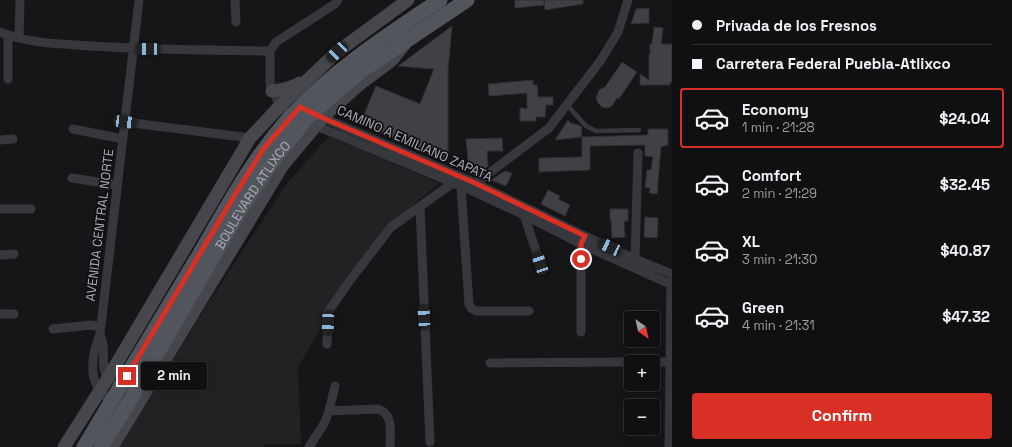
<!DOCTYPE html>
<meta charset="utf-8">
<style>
body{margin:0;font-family:"Space Grotesk",sans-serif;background:#1e1e20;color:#f1f3f6;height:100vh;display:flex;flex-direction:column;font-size:15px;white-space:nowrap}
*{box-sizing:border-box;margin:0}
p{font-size:13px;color:#9c9d9f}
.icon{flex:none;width:22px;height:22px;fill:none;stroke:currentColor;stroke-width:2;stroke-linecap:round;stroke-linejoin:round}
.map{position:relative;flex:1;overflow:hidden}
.details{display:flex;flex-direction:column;background:#101012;width:340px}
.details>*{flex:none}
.hud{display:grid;align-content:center;height:88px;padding:0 20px;background:#101012}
.needle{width:26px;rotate:146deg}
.tools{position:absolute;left:624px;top:311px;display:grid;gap:8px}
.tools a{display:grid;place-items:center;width:36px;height:36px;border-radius:4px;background:#101012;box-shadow:0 2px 10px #0003,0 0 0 1px #303032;font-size:20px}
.end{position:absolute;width:18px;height:18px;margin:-9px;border:5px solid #d93025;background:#fff;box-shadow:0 0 0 2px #fff}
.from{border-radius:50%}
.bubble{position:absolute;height:28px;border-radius:4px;background:#101012;box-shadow:0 2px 10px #0003,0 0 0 1px #303032;font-size:13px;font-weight:800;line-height:28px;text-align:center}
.car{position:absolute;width:12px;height:24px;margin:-12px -6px;border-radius:5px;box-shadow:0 0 3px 1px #0007;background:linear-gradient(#222 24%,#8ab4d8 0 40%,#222 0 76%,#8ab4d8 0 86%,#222 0)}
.hud b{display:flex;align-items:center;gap:14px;height:38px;font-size:15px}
.hud b+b{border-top:1px solid #303032}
.hud i{width:10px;height:10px;background:#f1f3f6}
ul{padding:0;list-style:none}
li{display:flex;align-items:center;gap:12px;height:60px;margin:0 8px 6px;padding:0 12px;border:2px solid transparent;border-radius:4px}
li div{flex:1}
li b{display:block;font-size:15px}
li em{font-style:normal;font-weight:800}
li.active{border-color:#d93025}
li>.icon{width:36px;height:36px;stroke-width:1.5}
.button{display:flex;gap:8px;margin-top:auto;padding:8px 20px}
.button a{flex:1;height:46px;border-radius:4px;background:#d93025;color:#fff;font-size:16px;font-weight:800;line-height:46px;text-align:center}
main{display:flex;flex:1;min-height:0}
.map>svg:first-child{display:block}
.built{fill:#222225}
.building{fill:#404145;stroke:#303034}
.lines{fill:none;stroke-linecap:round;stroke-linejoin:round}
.lane{stroke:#37383d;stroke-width:4.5}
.street{stroke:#37383d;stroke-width:9}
.secondary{stroke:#45474d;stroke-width:13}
.primary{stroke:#53555c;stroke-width:15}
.route{stroke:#d93025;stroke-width:5}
.labels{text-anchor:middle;stroke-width:3.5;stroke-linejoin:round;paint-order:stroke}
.street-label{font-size:13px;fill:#a8adb8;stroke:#111113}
</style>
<main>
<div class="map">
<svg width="672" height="447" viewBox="0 0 672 447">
<rect width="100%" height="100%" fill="#161618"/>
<path class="built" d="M329,136L439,183L405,212L326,320L298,367L301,444H264V447H120L134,422L205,308L288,182Z"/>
<path class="building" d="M515,0H544V5L515,8Z
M544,0H583V4L545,10Z
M649,8V23L631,24L636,9Z
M452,26L448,70V160L360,124L376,86L420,104L434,69L398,66Z
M654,27L663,28L661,44H672V82H670V85H640V74L649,80V54H650V44H652Z
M622,62L637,72L619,99L617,98L612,106L607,108L602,107L598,103L596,98L599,90L605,87Z
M533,80V85H537L538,97H553V105H546L545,117H536V121H520V108L527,109V93L489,96L488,84Z
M568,120L570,123L581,126L582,137L555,140Z
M648,129H668V145L661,147L657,194L649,193L650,188L645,187L647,170H651L653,157L645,156V145L590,146V170L539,172V158L582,157V137L648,135Z
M502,138L503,151H487L488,166L486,168H481L475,176L469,170L466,139Z
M505,171L512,173L506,186L491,180Z
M548,190L560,196L558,199L570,205L565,216L541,204Z
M610,209H628V221H624L625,237L612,238L611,220H610Z
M645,217L658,218L657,238L644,237Z"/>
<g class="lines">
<path class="lane" d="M567,105L586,126L596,131L639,130"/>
<path class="street" d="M235,0L236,22
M0,32C30,44 62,44 93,46C152,50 211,50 270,51
M19,38L20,0
M8,79V35
M319,116L475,183L585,236L635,259L672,274
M296,117L279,107L276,96L272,91L270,82V51L276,42L335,4L338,0
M125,122L250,138
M311,124L341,136L468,189L524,215L581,244L672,285
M73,129L123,139
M0,140L13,139
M72,178L117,185
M472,186L549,128L601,60L618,32L628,0
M461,187L469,304L471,308L476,311H529
M420,207L430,442
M0,209H31
M524,215L540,263
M0,255L14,254
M635,259L638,153
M0,314H14
M53,329L91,325L100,327
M581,332V244L582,241
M100,334C101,338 103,342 103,346C105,359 100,369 110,380
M327,344L328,312L351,279L391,227L453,183
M653,362H670
M490,363L631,362
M114,404C109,400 104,396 100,391C88,375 93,352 100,334L139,0
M329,411L378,409C394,414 390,433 390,447
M309,447L324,424L329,411L335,386
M669,447L671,280"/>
<path class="secondary" d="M272,91C283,90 291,88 300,83
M64,447L108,378L250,138L279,107L337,52L408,0
M112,447L283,165L323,117L360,84L392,60L405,44"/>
<g class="primary">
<path d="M84,447C122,383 161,319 199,255C227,207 254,156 292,115C335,69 388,35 440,0"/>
<path id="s1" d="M101,447L130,400L243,205L275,158L304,121L336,92L364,69L467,0"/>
</g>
</g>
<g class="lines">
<path class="route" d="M127,376L233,198L264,148L300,107L323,118L475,183L585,236L581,244V259"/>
</g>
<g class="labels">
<g class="street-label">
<text transform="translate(415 143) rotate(24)" y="5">CAMINO A EMILIANO ZAPATA</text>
<text dy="5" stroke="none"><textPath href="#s1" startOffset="294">BOULEVARD ATLIXCO</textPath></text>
<text transform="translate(99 225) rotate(-83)" y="5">AVENIDA CENTRAL NORTE</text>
</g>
</g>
</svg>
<div class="tools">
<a><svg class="needle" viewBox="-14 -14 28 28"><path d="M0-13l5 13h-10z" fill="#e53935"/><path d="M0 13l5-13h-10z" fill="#9c9d9f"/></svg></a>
<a>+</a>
<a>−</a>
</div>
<i class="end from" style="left:581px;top:259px"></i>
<i class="end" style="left:127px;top:376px"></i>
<div class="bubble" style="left:141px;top:362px;width:66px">2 min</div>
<i class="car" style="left:148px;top:49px;rotate:271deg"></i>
<i class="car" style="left:337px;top:52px;rotate:226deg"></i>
<i class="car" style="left:125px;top:122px;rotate:97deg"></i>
<i class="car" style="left:610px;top:247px;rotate:295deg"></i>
<i class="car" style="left:540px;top:263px;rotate:342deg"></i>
<i class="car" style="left:424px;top:317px;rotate:357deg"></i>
<i class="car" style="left:328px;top:323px;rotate:182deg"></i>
</div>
<section class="details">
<div class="hud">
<b><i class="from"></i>Privada de los Fresnos</b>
<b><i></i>Carretera Federal Puebla-Atlixco</b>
</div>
<ul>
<li class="active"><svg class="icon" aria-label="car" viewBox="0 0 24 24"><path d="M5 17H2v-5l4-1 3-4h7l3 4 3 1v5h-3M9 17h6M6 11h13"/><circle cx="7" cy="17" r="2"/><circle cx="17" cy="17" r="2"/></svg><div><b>Economy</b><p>1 min · 21:28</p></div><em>$24.04</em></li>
<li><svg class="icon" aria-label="car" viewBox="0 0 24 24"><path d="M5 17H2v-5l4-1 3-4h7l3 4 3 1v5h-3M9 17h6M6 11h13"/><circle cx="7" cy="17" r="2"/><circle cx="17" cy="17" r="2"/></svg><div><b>Comfort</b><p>2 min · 21:29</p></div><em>$32.45</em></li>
<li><svg class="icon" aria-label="car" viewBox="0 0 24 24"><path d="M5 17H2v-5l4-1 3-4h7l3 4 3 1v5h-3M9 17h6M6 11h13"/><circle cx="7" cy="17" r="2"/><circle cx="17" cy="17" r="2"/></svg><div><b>XL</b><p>3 min · 21:30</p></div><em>$40.87</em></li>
<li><svg class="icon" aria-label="car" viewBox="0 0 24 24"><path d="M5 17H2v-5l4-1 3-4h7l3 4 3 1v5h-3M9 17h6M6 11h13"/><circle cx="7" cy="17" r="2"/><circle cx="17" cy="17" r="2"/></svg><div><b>Green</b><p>4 min · 21:31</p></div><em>$47.32</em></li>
</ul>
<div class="button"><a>Confirm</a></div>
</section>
</main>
